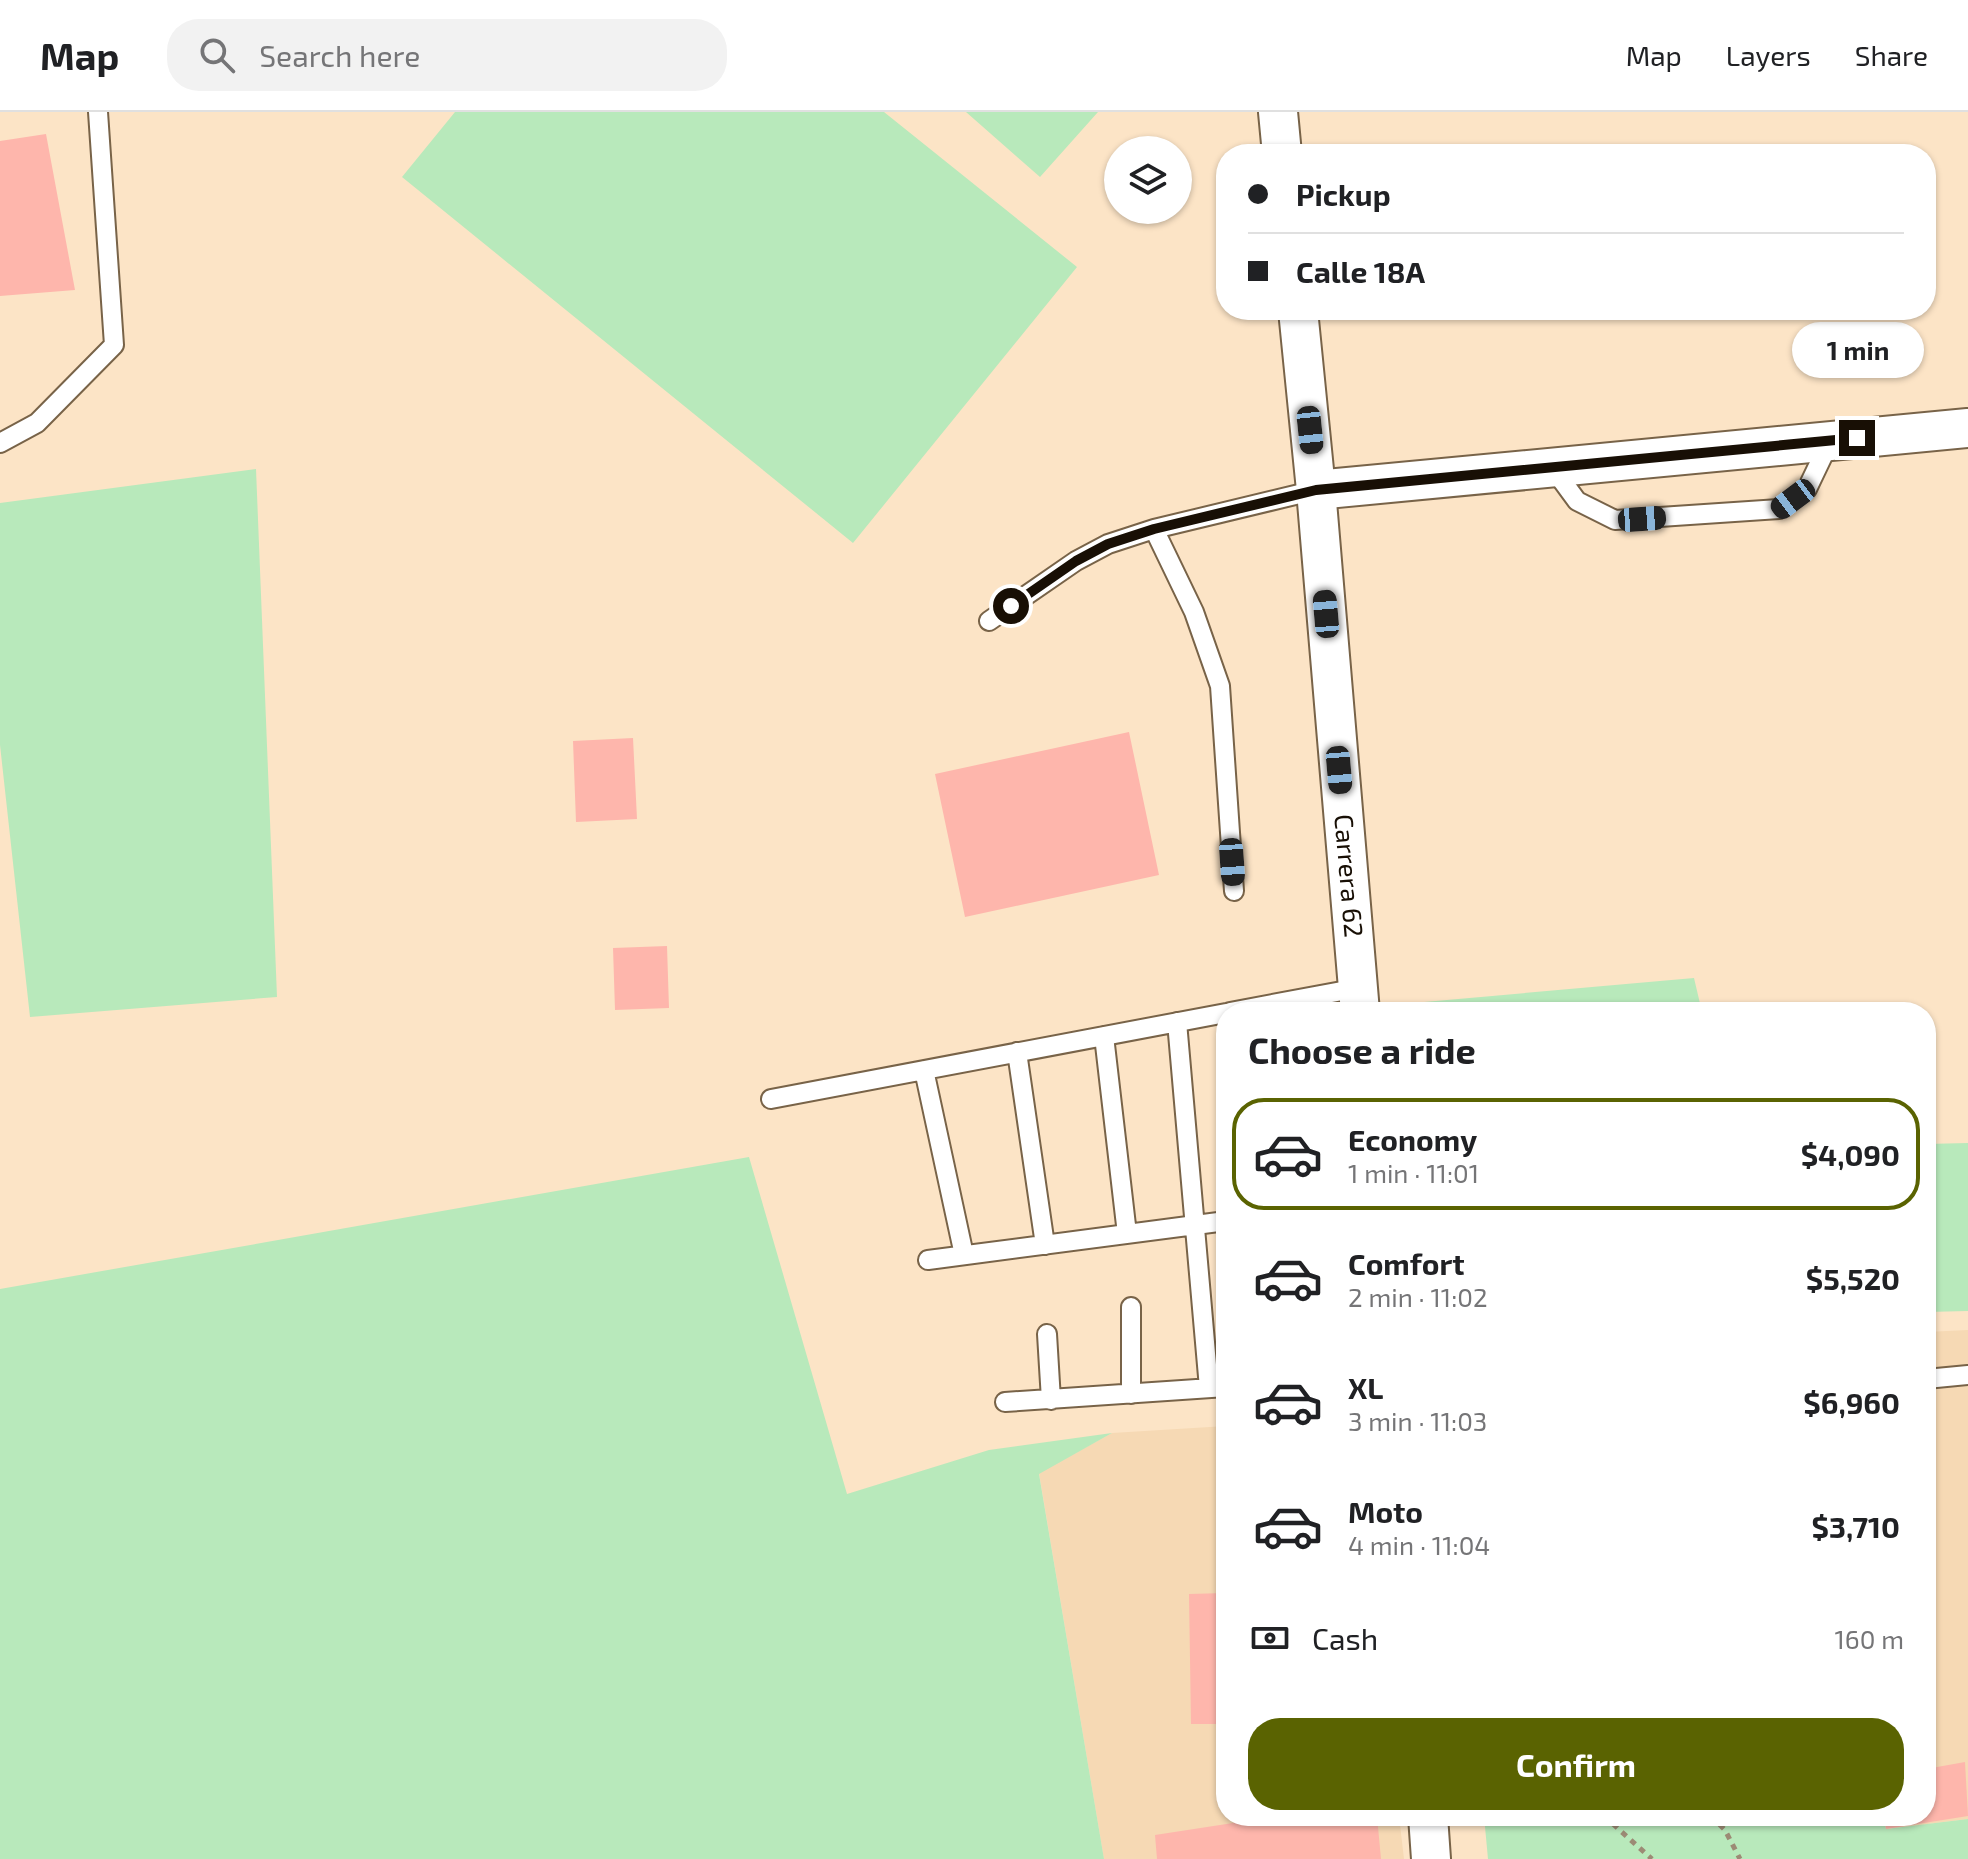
<!DOCTYPE html>
<meta charset="utf-8">
<style>
body{margin:0;font-family:"Exo 2",sans-serif;background:#f2f2f2;color:#202124;height:100vh;display:flex;flex-direction:column;font-size:30px;white-space:nowrap}
*{box-sizing:border-box;margin:0}
p{font-size:26px;color:#757577}
.icon{flex:none;width:44px;height:44px;fill:none;stroke:currentColor;stroke-width:2;stroke-linecap:round;stroke-linejoin:round}
.map{position:relative;flex:1;overflow:hidden}
.details{position:absolute;left:1216px;top:890px;width:720px;height:824px;display:flex;flex-direction:column;background:#fff;border-radius:32px;box-shadow:0 2px 6px #0004}
.details>*{flex:none}
.hud{position:absolute;left:1216px;top:32px;width:720px;height:176px;border-radius:32px;box-shadow:0 2px 6px #0004;display:grid;align-content:center;height:176px;padding:0 32px;background:#fff}
.controls{position:absolute;left:1104px;top:24px;display:grid;gap:16px}
.controls a{display:grid;place-items:center;width:88px;height:88px;border-radius:50%;background:#fff;box-shadow:0 2px 6px #0004;font-size:40px}
.end{position:absolute;width:36px;height:36px;margin:-18px;border:10px solid #180f05;background:#fff;box-shadow:0 0 0 4px #fff}
.from{border-radius:50%}
.bubble{position:absolute;height:56px;border-radius:28px;background:#fff;box-shadow:0 2px 6px #0004;font-size:26px;font-weight:700;line-height:56px;text-align:center}
.car{position:absolute;width:24px;height:48px;margin:-24px -12px;border-radius:10px;box-shadow:0 0 6px 2px #0007;background:linear-gradient(#222 24%,#8ab4d8 0 40%,#222 0 76%,#8ab4d8 0 86%,#222 0)}
.hud b{display:flex;align-items:center;gap:28px;height:76px;font-size:30px}
.hud b+b{border-top:2px solid #e0e0e0}
.hud i{width:20px;height:20px;background:#202124}
ul{padding:0;list-style:none}
li{display:flex;align-items:center;gap:24px;height:112px;margin:0 16px 12px;padding:0 16px;border:4px solid transparent;border-radius:32px}
li div{flex:1}
li b{display:block;font-size:30px}
li em{font-style:normal;font-weight:700}
li.on{border-color:#5a6301}
li>.icon{width:72px;height:72px;stroke-width:1.5}
h2{padding:0 32px;font-size:36px;line-height:96px}
.pay{display:flex;align-items:center;gap:20px;height:88px;padding:0 32px;font-size:30px}
.pay p{margin-inline-start:auto}
.primary-button{display:flex;gap:16px;margin-top:auto;padding:16px 32px}
.primary-button a{flex:1;height:92px;border-radius:32px;background:#5a6301;color:#fff;font-size:32px;font-weight:700;line-height:92px;text-align:center}
header{display:flex;align-items:center;gap:48px;box-sizing:border-box;height:112px;padding:0 40px;background:#fff;border-bottom:2px solid #e0e0e0}
header strong{font-size:38px}
nav{display:flex;gap:44px;margin-inline-start:auto;font-size:28px}
.search{width:560px;height:72px;background:#f2f2f2;display:flex;align-items:center;gap:20px;box-sizing:border-box;padding:0 28px;border-radius:32px;color:#757577;font-size:30px}
.map>svg:first-child{display:block}
.built{fill:#f6d9b4}
.green{fill:#b8e9bb}
.building{fill:#feb6ac}
.lines{fill:none;stroke-linecap:round;stroke-linejoin:round}
.service-casing{stroke:#786348;stroke-width:22}
.minor-casing{stroke:#786348;stroke-width:42}
.path{stroke:#9c8b75;stroke-width:5;stroke-dasharray:6 6;stroke-linecap:butt}
.service{stroke:#fff;stroke-width:18}
.minor{stroke:#fff;stroke-width:38}
.route{stroke:#180f05;stroke-width:10}
.labels{text-anchor:middle;stroke-width:7;stroke-linejoin:round;paint-order:stroke}
.street-label{font-size:26px;fill:#180f05;stroke:#fef4e8}
</style>
<header>
<strong>Map</strong>
<div class="search"><svg class="icon" aria-label="search" viewBox="0 0 24 24"><circle cx="10" cy="10" r="6"/><path d="M15 15l6 6"/></svg>Search here</div>
<nav><a>Map</a><a>Layers</a><a>Share</a></nav>
</header>
<div class="map">
<svg width="1968" height="1747" viewBox="0 0 1968 1747">
<rect width="100%" height="100%" fill="#fce4c6"/>
<path class="built" d="M1968,1218V1707L1886,1717L1883,1704H1926V1220Z
M1226,1314V1704H1399L1404,1747H1104L1039,1361L1112,1321Z"/>
<path class="green" d="M455,0H884L1077,155L853,431L402,65Z
M966,0H1098L1040,65Z
M256,357L277,885L30,905L0,633V391Z
M1694,866L1702,900H1413V891Z
M1968,1031V1199L1926,1200V1032Z
M749,1045L847,1382L989,1338L1112,1321L1039,1362L1104,1747H0V1177Z
M1484,1704H1883L1886,1717L1968,1707V1747H1488Z"/>
<path class="building" d="M46,22L75,178L0,184V29Z
M1129,620L1159,763L965,805L935,662Z
M633,626L637,707L576,710L573,629Z
M667,834L669,896L615,898L613,836Z
M1226,1481V1612H1191L1189,1482Z
M1965,1650L1968,1704L1886,1717L1884,1704H1926V1657Z
M1278,1704H1377L1381,1747H1157L1155,1723Z"/>
<g class="lines">
<g class="service-casing">
<path id="service" d="M0,331L37,311L114,233L98,0
M1552,355L1577,389L1615,408L1779,397L1807,377L1830,329
M1154,417L1194,500L1220,574L1234,779
M989,509L1076,449L1108,432L1154,417L1316,378
M1230,900L1358,876
M1177,910L1209,1276
M1104,924L1127,1122
M1017,940L1045,1133
M924,958L964,1143
M771,987L1226,901
M928,1148L1226,1109
M1131,1195V1282
M1047,1222L1051,1288
M1926,1267L1968,1263
M1005,1290L1226,1275"/>
</g>
<g class="minor-casing">
<g id="minor">
<path d="M1278,0L1282,42"/>
<path id="s1" d="M1298,198L1316,378L1360,900"/>
<path d="M1316,378L1968,316"/>
<path d="M1428,1704L1431,1747"/>
</g>
</g>
<path class="path" d="M1604,1704L1652,1747
M1711,1704L1725,1718L1740,1747"/>
<use href="#service" class="service"/>
<use href="#minor" class="minor"/>
</g>
<g class="lines">
<path class="route" d="M1011,494L1076,449L1108,432L1154,417L1316,378L1857,326"/>
</g>
<g class="labels">
<g class="street-label">
<text dy="9" stroke="none"><textPath href="#s1" startOffset="568">Carrera 62</textPath></text>
</g>
</g>
</svg>
<div class="controls">
<a><svg class="icon" aria-label="layers" viewBox="0 0 24 24"><path d="M12 4l9 5-9 5-9-5zM3 14l9 5 9-5"/></svg></a>
</div>
<i class="end from" style="left:1011px;top:494px"></i>
<i class="end" style="left:1857px;top:326px"></i>
<div class="bubble" style="left:1792px;top:210px;width:132px">1 min</div>
<i class="car" style="left:1310px;top:318px;rotate:174deg"></i>
<i class="car" style="left:1793px;top:387px;rotate:233deg"></i>
<i class="car" style="left:1642px;top:407px;rotate:86deg"></i>
<i class="car" style="left:1326px;top:502px;rotate:355deg"></i>
<i class="car" style="left:1339px;top:658px;rotate:175deg"></i>
<i class="car" style="left:1232px;top:750px;rotate:176deg"></i>
<div class="hud">
<b><i class="from"></i>Pickup</b>
<b><i></i>Calle 18A</b>
</div>
<section class="details">
<h2>Choose a ride</h2>
<ul>
<li class="on"><svg class="icon" aria-label="car" viewBox="0 0 24 24"><path d="M5 17H2v-5l4-1 3-4h7l3 4 3 1v5h-3M9 17h6M6 11h13"/><circle cx="7" cy="17" r="2"/><circle cx="17" cy="17" r="2"/></svg><div><b>Economy</b><p>1 min · 11:01</p></div><em>$4,090</em></li>
<li><svg class="icon" aria-label="car" viewBox="0 0 24 24"><path d="M5 17H2v-5l4-1 3-4h7l3 4 3 1v5h-3M9 17h6M6 11h13"/><circle cx="7" cy="17" r="2"/><circle cx="17" cy="17" r="2"/></svg><div><b>Comfort</b><p>2 min · 11:02</p></div><em>$5,520</em></li>
<li><svg class="icon" aria-label="car" viewBox="0 0 24 24"><path d="M5 17H2v-5l4-1 3-4h7l3 4 3 1v5h-3M9 17h6M6 11h13"/><circle cx="7" cy="17" r="2"/><circle cx="17" cy="17" r="2"/></svg><div><b>XL</b><p>3 min · 11:03</p></div><em>$6,960</em></li>
<li><svg class="icon" aria-label="car" viewBox="0 0 24 24"><path d="M5 17H2v-5l4-1 3-4h7l3 4 3 1v5h-3M9 17h6M6 11h13"/><circle cx="7" cy="17" r="2"/><circle cx="17" cy="17" r="2"/></svg><div><b>Moto</b><p>4 min · 11:04</p></div><em>$3,710</em></li>
</ul>
<div class="pay"><svg class="icon" aria-label="cash" viewBox="0 0 24 24"><path d="M3 7h18v10H3z"/><circle cx="12" cy="12" r="2"/></svg>Cash<p>160 m</p></div>
<div class="primary-button"><a>Confirm</a></div>
</section>
</div>
